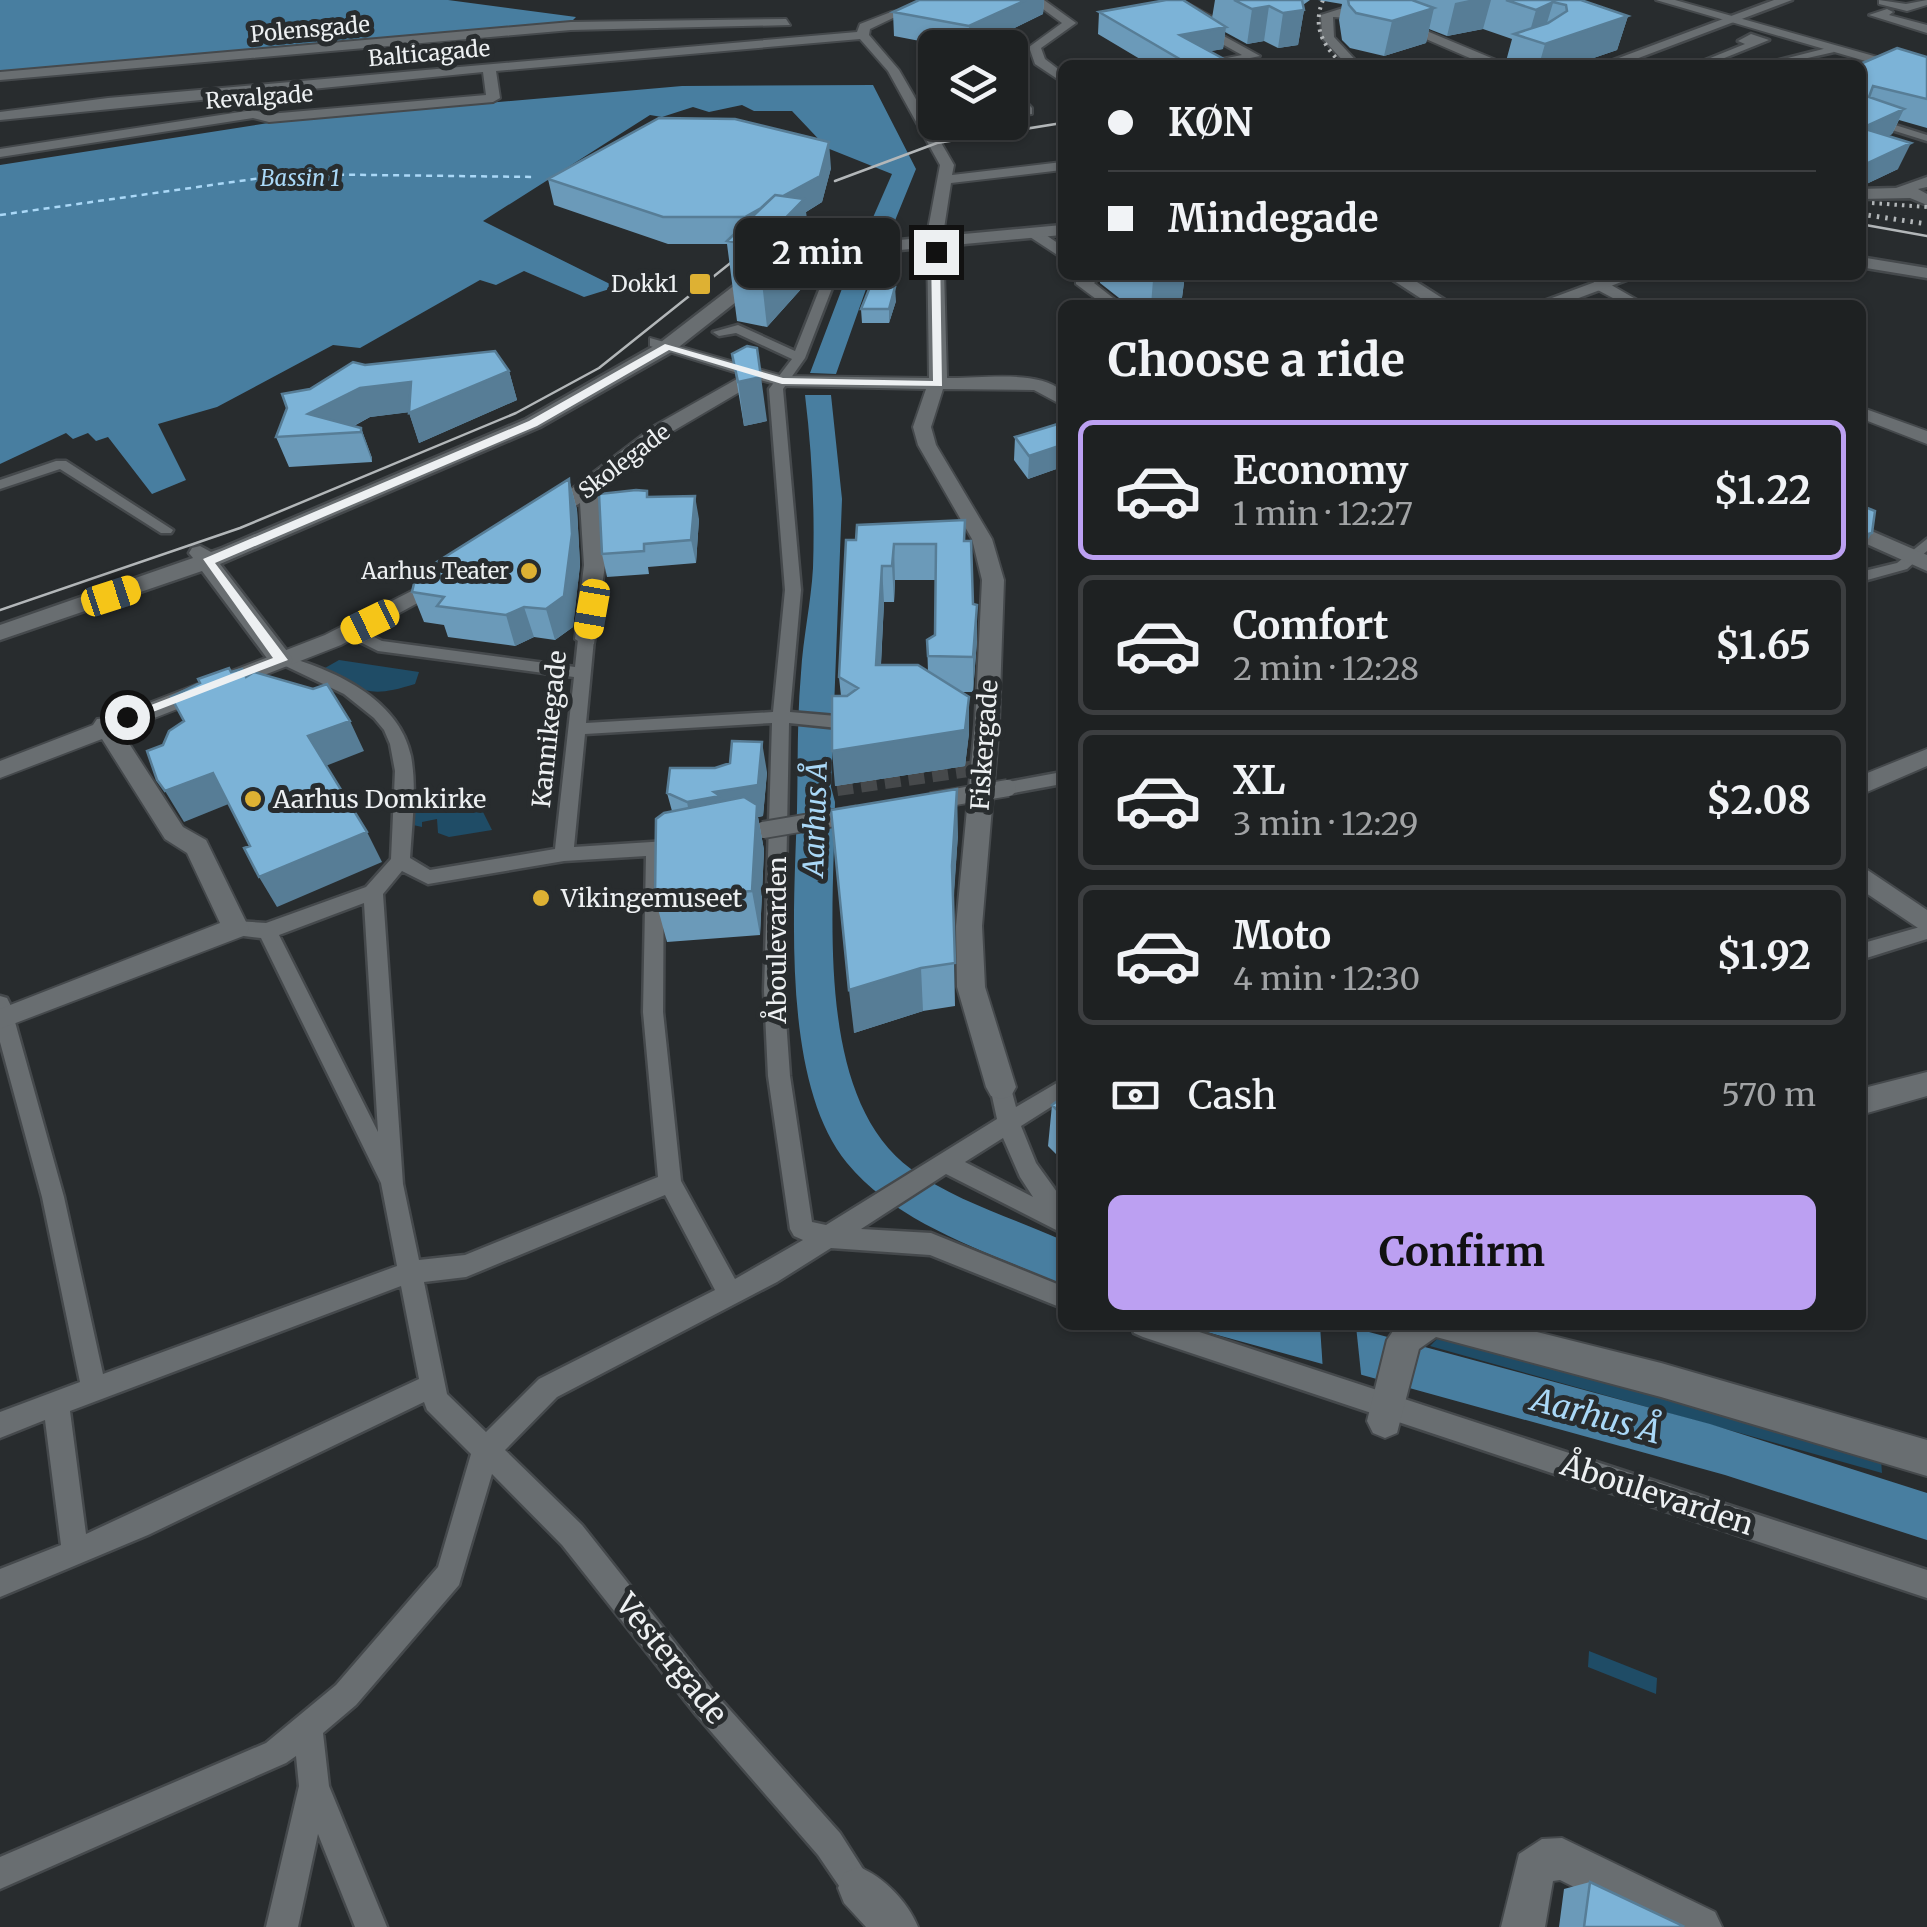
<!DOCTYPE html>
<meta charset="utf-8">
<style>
body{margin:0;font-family:Merriweather,serif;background:#2b2e2f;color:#f1f3f6;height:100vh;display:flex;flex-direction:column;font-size:38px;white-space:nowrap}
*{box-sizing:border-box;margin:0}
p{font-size:32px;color:#a1a3a5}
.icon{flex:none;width:55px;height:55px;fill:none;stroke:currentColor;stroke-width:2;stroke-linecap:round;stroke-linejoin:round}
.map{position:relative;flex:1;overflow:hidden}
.panel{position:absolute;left:1058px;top:300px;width:808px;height:1030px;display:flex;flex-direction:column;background:#1e2122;border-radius:15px;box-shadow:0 2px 8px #0004,0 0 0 2px #3c3e40}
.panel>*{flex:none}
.banner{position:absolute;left:1058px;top:60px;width:808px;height:220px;border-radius:15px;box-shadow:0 2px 8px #0004,0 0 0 2px #3c3e40;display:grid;align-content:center;height:220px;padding:0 50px;background:#1e2122}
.controls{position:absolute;left:918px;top:30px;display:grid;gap:20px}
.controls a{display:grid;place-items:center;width:110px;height:110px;border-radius:15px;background:#1e2122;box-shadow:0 2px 8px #0004,0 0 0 2px #3c3e40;font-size:50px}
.end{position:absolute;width:45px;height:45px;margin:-22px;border:12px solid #edf0f2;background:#111;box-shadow:0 0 0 5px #111}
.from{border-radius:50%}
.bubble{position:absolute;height:70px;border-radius:15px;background:#1e2122;box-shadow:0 2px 8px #0004,0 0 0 2px #3c3e40;font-size:32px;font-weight:700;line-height:70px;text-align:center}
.car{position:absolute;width:30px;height:60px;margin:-30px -15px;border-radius:12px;box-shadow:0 0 8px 2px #0007;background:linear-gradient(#f5c518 24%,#345 0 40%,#f5c518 0 76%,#345 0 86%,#f5c518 0)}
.banner b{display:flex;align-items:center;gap:35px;height:95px;font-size:38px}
.banner b+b{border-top:2px solid #3c3e40}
.banner i{width:25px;height:25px;background:#f1f3f6}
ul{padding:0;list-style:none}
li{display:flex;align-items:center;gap:30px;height:140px;margin:0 20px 15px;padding:0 30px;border:5px solid #3c3e40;border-radius:15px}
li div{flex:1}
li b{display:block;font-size:38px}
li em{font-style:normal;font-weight:700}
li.on{border-color:#bca0f2}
li>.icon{width:90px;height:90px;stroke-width:1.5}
h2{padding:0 50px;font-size:45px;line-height:120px}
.pay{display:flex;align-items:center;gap:25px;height:110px;padding:0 50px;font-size:38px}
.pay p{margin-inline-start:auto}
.primary-button{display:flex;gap:20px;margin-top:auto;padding:20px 50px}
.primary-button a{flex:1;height:115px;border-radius:15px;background:#bca0f2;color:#111;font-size:40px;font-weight:700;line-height:115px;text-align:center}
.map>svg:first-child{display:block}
.green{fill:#1f4c66}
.water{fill:#487ea0}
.pier{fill:#282c2e}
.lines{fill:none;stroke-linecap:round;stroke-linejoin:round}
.ferry{stroke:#aad8f7;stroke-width:2.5;stroke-dasharray:6 5;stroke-linecap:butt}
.pedestrian-tunnel{stroke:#46494b;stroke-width:16;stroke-dasharray:16 8;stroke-linecap:butt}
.pedestrian-casing{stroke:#45494c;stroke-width:5}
.minor-casing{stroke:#45494c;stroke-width:4}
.tertiary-casing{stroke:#45494c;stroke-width:5}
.pedestrian{fill:#696e71;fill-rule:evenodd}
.minor{fill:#696e71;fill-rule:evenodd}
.tertiary{fill:#696e71;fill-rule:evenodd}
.tram{stroke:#b3b7b9;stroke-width:2.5}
.rail-far1{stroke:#b3b7b9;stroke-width:4;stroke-dasharray:2.5 5;stroke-linecap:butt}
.rail{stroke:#b3b7b9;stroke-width:5;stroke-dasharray:2.5 6;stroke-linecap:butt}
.pedestrian-bridge-casing{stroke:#45494c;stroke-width:20;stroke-linecap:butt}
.pedestrian-bridge{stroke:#696e71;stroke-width:16}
.wall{fill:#6b9ab9;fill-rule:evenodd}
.shaded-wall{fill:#577d96}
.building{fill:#7cb3d7;stroke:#577d96;stroke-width:2.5}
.route{fill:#edf0f2}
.poi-dot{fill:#deb133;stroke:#282c2e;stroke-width:4}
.labels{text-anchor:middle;stroke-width:10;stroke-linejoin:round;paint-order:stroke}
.far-street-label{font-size:22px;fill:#edf0f2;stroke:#282c2e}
.far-water-label{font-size:22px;font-style:italic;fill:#aad8f7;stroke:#282c2e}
.far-poi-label{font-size:22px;fill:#edf0f2;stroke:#282c2e;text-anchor:end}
.street-label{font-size:25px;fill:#edf0f2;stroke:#282c2e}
.poi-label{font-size:25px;fill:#edf0f2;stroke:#282c2e;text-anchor:start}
.water-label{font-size:28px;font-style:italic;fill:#aad8f7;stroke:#282c2e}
.near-street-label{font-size:30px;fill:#edf0f2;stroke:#282c2e}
.near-water-label{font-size:32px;font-style:italic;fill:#aad8f7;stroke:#282c2e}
</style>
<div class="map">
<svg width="1927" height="1927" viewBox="0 0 1927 1927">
<rect width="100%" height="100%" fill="#282c2e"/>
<path class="green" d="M339,660L419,672L415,684C370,698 363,693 325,668Z
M453,796L481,808L492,830L449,837L438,833L437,819L422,822V827L413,825L411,818L419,808Z
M1437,1339L1600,1378L1881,1460L1882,1473L1430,1346Z
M1589,1651L1657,1678L1656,1694L1588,1667Z"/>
<path class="water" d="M0,0H448L576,17L571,22L0,71Z
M873,85L916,169L894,223L871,222L892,174L827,148L792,111H754L742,105L709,112L693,107L662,117L650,115L483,221L616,287L584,297L524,271L496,285L480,280L360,348L333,345L217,407L158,424L186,480L152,494L108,437L96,441L88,433L73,439L66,433L0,464V165L281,121L682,86Z
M854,257L877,258L836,374L810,373Z
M805,395H831L842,499L831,787L835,802C834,909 813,1097 911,1169C955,1201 1013,1218 1062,1240V1285C990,1252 899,1226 847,1163C781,1082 794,909 797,810C798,764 797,718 801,673C803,638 811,603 813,568C815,510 812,453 805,395Z
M1181,1325H1343L1710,1424L1927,1493V1540L1725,1475Z"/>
<path class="pier" d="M1320,1325L1356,1326L1362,1383L1323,1372Z"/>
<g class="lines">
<path class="ferry" d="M0,215L289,174L536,177"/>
<path class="pedestrian-tunnel" d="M837,788L983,767"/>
<g class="pedestrian-casing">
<path id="pedestrian" d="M1751,34L1769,40L1712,63L1714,65L1698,63L1745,44L1738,41Z
M1831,47L1834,52L1777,65H1760Z
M1860,114L1927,135V141L1860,120Z
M848,238L858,240L839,270L805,358L783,389L801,590L790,712L848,717L857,723L848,729L789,723L784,991L790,1076L812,1222L826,1225L997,1119L990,1087L993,1081L1001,1078L1009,1081L1016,1107L1062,1080V1100L1021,1126L1036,1163L1062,1199V1233L946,1174L861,1229L931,1233L1062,1286V1308L930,1255L831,1248L777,1282L557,1397L505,1450L582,1525L714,1692L840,1833L875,1888L870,1899L859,1904L848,1899L818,1855L694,1712L562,1545L492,1474L459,1585L356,1705L323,1733L329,1786L387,1927H355L318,1834L298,1927H266L299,1786L296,1756L286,1763L0,1889V1857L266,1743L336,1685L438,1567L471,1454L427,1410L424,1402L148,1535L0,1597V1569L61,1545L45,1420L0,1438V1412L80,1382L42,1197L0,1042V996L7,998L10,1004L64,1197L103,1374L397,1266L381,1183L261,938L236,935L226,928L236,921L266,923L366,887L391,859L395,771L390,744L384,730L374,718L344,694L273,660L281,655C332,669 399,698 411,756C417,789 412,824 410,858L430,870L555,849L574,677L378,651L344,634V628H356L382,641L575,667L578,639L580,635H592L594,639L586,723L773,712L785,590L769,389L792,359L736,333L719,336L713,332L738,325L795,351L827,270ZM772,723L764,991L768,1076L790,1229L794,1236L803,1240L735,1279L681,1181L663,1012L664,855L674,853L676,848L667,841L574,847L585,734ZM646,856L643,1012L658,1177L465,1255L419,1260L403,1184L383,894L402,871L428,884L564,861ZM364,903L378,1132L279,935ZM1003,1138L1020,1177L1033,1197L965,1162ZM665,1195L715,1290L539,1379L486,1432L447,1394L424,1282L466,1277ZM401,1286L419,1379L86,1534L70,1411Z
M56,461H66L173,530L171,533H161L60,469L0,489V480Z
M1927,539V551L1907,569L1860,582V572L1897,563Z
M1062,772V784L1008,794L999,788L1008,782Z
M1927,925V939L1860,960V944Z
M1131,1325H1178L1927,1570V1598L1143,1337L1134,1333Z"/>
</g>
<g class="minor-casing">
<path id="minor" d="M1044,0L1076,23L1041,48L1045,59L1062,72V82L1035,64L1029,47L1062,23L1032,1Z
M1166,0H1181L1212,17V21L1202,24L1260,56L1216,65L1217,60L1242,55L1186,24V20L1196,17Z
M1656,0H1675L1927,71V79Z
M1879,0L1906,4L1927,0V5L1907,11L1879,4Z
M930,8L934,13L893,18L870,29L869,35L899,70L954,165L952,175L1062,162V170L951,183L943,235L947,378C978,379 1038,369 1062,391V405L1034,390L943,389L931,427L936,445L992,539L1004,580L999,724L982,926L985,987L1016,1087L1011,1096L1001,1099L991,1096L986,1087L957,987L956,926L975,724L982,580L972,539L918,445L913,427L926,389L782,386L760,380L668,434L598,492L605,565L594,644L586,646L575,639L584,565L580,503L549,523L532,519L654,426L744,375L650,346V338L783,376L929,378L927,235L940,165L888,71L860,39L496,71L500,98L493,102L269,122L253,118L0,157V149L253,110L269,114L486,95L483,72L0,120V112L108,98L857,32L860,24L891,12Z
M1343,8L1384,17L1378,20L1333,17L1334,37L1360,65H1347L1322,38L1321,15Z
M1887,9L1893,12L1889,15L1927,25V33L1869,15Z
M1393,17L1501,62L1503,65H1486L1389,23Z
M786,19L790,25L571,30L0,80V72L571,22Z
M1010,85L1032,108V114L1010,117V109L1018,108L1010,98Z
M979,122H992L996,128L984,131Z
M1030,231H1040L1062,246V258L1030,237Z
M1085,275H1103L1094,283L1122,305H1104L1076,284V278Z
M1594,282H1606L1646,305H1626L1594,288Z
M1860,407L1927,431V444L1860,418Z
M447,573L454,575V583L341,645L121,731L183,827L206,840L249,928L246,935L0,1029V1009L220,923L187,853L165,839L102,739L0,778V761L93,725L97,719L110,718L325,635Z
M1927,749V766L1860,795V776Z
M1860,865L1927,910V934L1860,889Z
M1927,1072V1096L1860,1115V1089Z
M1397,1325H1509L1661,1363L1927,1440V1476L1661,1397L1436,1337L1419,1349L1397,1433L1385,1438L1373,1433L1367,1421L1387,1340Z
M1562,1838L1715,1912L1722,1927H1654L1560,1880L1553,1881L1545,1927H1501L1519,1854L1542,1839Z
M859,1867C884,1877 908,1902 918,1927H866L844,1903L838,1888L844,1873Z"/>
</g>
<g class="tertiary-casing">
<path id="tertiary" d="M1774,0H1792L1620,65H1600Z
M1927,177V187L1918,189L1927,194V205L1910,198L1860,199V189L1896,188Z
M1062,225V235L814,258L778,269L675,350L540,427L220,564L290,655L293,660L290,665H272L202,571L0,640V625L193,558L189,553L192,548L200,546L211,552L222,548L526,419L661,342L766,261L813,248Z
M1860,257L1927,268V278L1860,267Z
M1385,275H1406L1453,305H1431Z
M1614,275H1640L1560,305H1533Z
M1860,526L1927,555V571L1860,541Z"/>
</g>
<use href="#pedestrian" class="pedestrian"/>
<use href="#minor" class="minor"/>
<use href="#tertiary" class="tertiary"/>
<path class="tram" d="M835,181L937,143L1062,123
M1860,224L1927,236
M0,610L240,528L516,413L599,368L748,249"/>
<path class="rail-far1" d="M1323,0C1312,27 1323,46 1343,65
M1872,203L1927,207"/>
<path class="rail" d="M1860,214L1927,224"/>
<g class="pedestrian-bridge-casing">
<path id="pedestrian-bridge" d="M931,801L1008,788
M763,830L858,814"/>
</g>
<use href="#pedestrian-bridge" class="pedestrian-bridge"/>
</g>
<path class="wall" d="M919,0H1044L1043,14L974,48H956L894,36L893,12Z
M1215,0H1310L1303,5L1304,10L1298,45L1278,48L1264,41L1247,44L1225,32L1223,49L1210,51L1235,65H1150L1098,34L1099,12L1212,18Z
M1318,0H1581L1628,16L1617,50L1573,65H1505L1512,39L1483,29L1447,36L1429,29L1426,43L1384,56L1350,48L1342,40L1339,20L1342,4Z
M1927,57V128L1899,120L1892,134L1888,136L1898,169L1860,187V65Z
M831,168L822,202L806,212L811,278L767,327L737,321L727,244H668L554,205L548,179Z
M1100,275H1185L1181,305H1128L1100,283Z
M896,301L889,323H862L861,309Z
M732,354L767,421L744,426Z
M365,365L509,371L517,400L419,443L409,412L370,417L354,426L361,428L372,458V462L289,467L276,437L310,389Z
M1062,424V467L1028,479L1014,460L1015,437Z
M569,479L577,510L580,565L573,627L555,640L534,637L515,646L448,637L444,625L424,622L412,592Z
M649,497L699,519L696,563L648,567L649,574L607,577L602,554Z
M965,520V541L977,640L973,692H960L969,733L965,766L835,786L841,696L839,677L856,540ZM895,580H936L935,635L927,640L928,672L881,665L884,602H894Z
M767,772L763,816L758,817L764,850L760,935L667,942L655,898L672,811L667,793Z
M958,834L953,903L955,1006L923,1011L854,1033Z
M1062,1097V1160L1048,1146L1052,1105Z
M1590,1882L1682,1927H1559L1564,1889Z"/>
<path class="shaded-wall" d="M1026,0H1044L1043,14L974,48H969V26Z
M1469,0H1491L1483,29L1447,36L1455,3Z
M1553,3L1543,36L1528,38L1536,10Z
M1269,6L1264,41L1247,44L1252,9Z
M1434,8L1426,43L1384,56L1392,21Z
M1304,10L1298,45L1278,48L1283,13Z
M1628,16L1617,50L1573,65H1539L1545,44Z
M1226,27L1223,49L1178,57L1180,35Z
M1904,109L1892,134L1860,149L1862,128Z
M829,142L831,168L822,202L806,212L811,278L767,327L758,246L748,245L745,217Z
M1911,143L1898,169L1860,187V177L1866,164Z
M1171,275H1185L1181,305H1151L1153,280Z
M895,287L896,301L889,323V309Z
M509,371L517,400L419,443L409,413L411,412L370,417L340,433L308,414L360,388Z
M761,377L767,421L744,426L738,382Z
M361,428L372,458V462L361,432Z
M1062,445V467L1028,479L1029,456Z
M569,479L577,510L580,565L573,627L555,640L546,609Z
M695,496L699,519L696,563L691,540Z
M1872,533L1860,552V536Z
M894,544L895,580L894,602L892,566Z
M882,566L884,602L879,701L876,665Z
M977,605V640L973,692V657Z
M524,607L534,637L515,646L506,615Z
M969,697V733L965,766L835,786L832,751Z
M350,721L364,751L323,767L308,736Z
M762,742L767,772L763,816L758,817L764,850L760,935L752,891L693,833L687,802Z
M213,773L231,803L184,822L165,791Z
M957,789L958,834L953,911L952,866Z
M367,832L382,862L277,907L259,877Z
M921,968L923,1011L854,1033L849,990Z"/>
<path class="building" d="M919,0H1026L969,26L893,12Z
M1166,0H1183L1226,27L1180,35L1235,65H1190L1099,12Z
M1234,0H1302L1304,10L1283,13L1269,6L1252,9Z
M1348,0H1412L1434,8L1392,21L1356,13L1349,5Z
M1506,0H1581L1628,16L1545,44L1514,34L1548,23L1567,11L1566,5L1553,2L1536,10Z
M1897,48L1927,57V99L1873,86L1869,97L1904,109L1862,128L1911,143L1866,164L1860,163V65H1858Z
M659,118L735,119L829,142L820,176L783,196L775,195L761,208L745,217H663L548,179Z
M775,195L804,199L758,246L727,241Z
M1147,275H1171L1153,280Z
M870,287H895L889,309H861Z
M747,346L757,348L761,377L738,382L732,354Z
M495,351L509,371L409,413L411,382L360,388L308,414L361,428V432L276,437L287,408L282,394L310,389L353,362L365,365Z
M1061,423L1062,424V445L1029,456L1015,437Z
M569,479L572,534L564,596L546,609L524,607L506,615L437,606L444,597L412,592L416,575Z
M636,490L647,491V497L695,496L691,540L644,544V551L602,554L599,494Z
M1860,505L1875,511L1872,533L1860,536Z
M965,520L964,541H971L973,604L977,605L973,657L928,656L927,640L935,635L936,544H894L892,566H882L876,665H918L969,697L965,730L832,751V696H847L858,688L839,677L846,540H856L857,525Z
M229,668L231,672L242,669L246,677L254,672L313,689L327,684L350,721L308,736L367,832L259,877L244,848L250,846L213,773L165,791L157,780L147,751L163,745L169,731L184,721L171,697L200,683L198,679Z
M732,741L762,742L758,785L714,792L720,796L687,802L667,793L670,768H715L730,763Z
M957,789L952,866L955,963L921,968L849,990L831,810Z
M744,797L757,805L752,891L655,898L656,819L664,813Z
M1062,1097V1115L1052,1105Z
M1590,1882L1683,1926L1682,1927H1584Z"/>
<path class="route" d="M936,249L940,252L942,386L782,384L669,350L537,426L215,563L288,660L132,720L120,717L273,658L203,559L529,421L665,344L783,378L933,381L931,252Z"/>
<g class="poi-dot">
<rect x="688" y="272" width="24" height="24" rx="5"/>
<circle cx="529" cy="571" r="10"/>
<circle cx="253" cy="799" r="10"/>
<circle cx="541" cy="898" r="10"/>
</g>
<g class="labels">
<g class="far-street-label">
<text transform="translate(310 29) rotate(-5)" y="8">Polensgade</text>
<text transform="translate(429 53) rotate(-5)" y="8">Balticagade</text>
<text transform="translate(259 97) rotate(-4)" y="8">Revalgade</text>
<text transform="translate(624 461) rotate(-37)" y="8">Skolegade</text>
</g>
<g class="far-water-label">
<text x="300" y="186">Bassin 1</text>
</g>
<g class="far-poi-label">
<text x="678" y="292">Dokk1</text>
<text x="509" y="579">Aarhus Teater</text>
</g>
<g class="street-label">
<text transform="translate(549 729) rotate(-84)" y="9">Kannikegade</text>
<text transform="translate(984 745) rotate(-86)" y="9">Fiskergade</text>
<text transform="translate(777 940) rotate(-90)" y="9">Åboulevarden</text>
</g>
<g class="poi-label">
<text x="273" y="808">Aarhus Domkirke</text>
<text x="561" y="907">Vikingemuseet</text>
</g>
<g class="water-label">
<text transform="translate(815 819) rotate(-88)" y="10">Aarhus Å</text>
</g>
<g class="near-street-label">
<text transform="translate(1657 1495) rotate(18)" y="10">Åboulevarden</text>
<text transform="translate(671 1659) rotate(51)" y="10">Vestergade</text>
</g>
<g class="near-water-label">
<text transform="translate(1596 1416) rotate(15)" y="11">Aarhus Å</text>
</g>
</g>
</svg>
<div class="controls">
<a><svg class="icon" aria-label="layers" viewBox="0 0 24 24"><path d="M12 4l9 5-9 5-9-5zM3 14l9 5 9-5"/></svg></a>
</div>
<i class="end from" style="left:127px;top:717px"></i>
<i class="end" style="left:936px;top:252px"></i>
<div class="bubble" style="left:735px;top:218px;width:165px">2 min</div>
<i class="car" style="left:111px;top:596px;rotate:72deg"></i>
<i class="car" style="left:592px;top:609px;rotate:190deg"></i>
<i class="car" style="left:370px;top:622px;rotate:244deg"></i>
<div class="banner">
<b><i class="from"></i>KØN</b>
<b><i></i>Mindegade</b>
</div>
<section class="panel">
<h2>Choose a ride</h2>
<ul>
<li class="on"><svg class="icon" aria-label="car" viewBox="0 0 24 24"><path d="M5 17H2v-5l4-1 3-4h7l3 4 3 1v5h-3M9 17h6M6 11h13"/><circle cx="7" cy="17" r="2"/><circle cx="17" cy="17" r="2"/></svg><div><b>Economy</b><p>1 min · 12:27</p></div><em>$1.22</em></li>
<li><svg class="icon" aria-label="car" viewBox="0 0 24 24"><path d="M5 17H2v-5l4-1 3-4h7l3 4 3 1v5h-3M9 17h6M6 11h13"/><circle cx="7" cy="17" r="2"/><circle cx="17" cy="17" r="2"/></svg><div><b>Comfort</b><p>2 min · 12:28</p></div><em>$1.65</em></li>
<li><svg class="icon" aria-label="car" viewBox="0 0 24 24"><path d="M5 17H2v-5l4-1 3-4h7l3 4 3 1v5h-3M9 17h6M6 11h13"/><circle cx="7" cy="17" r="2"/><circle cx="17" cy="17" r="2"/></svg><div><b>XL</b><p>3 min · 12:29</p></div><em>$2.08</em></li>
<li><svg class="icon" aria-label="car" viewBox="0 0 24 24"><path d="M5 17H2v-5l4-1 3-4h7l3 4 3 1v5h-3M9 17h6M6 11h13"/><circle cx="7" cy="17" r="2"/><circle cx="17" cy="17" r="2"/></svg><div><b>Moto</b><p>4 min · 12:30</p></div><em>$1.92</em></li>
</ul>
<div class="pay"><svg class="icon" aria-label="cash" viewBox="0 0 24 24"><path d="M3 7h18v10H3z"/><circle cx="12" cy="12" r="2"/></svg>Cash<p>570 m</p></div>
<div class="primary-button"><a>Confirm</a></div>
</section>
</div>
